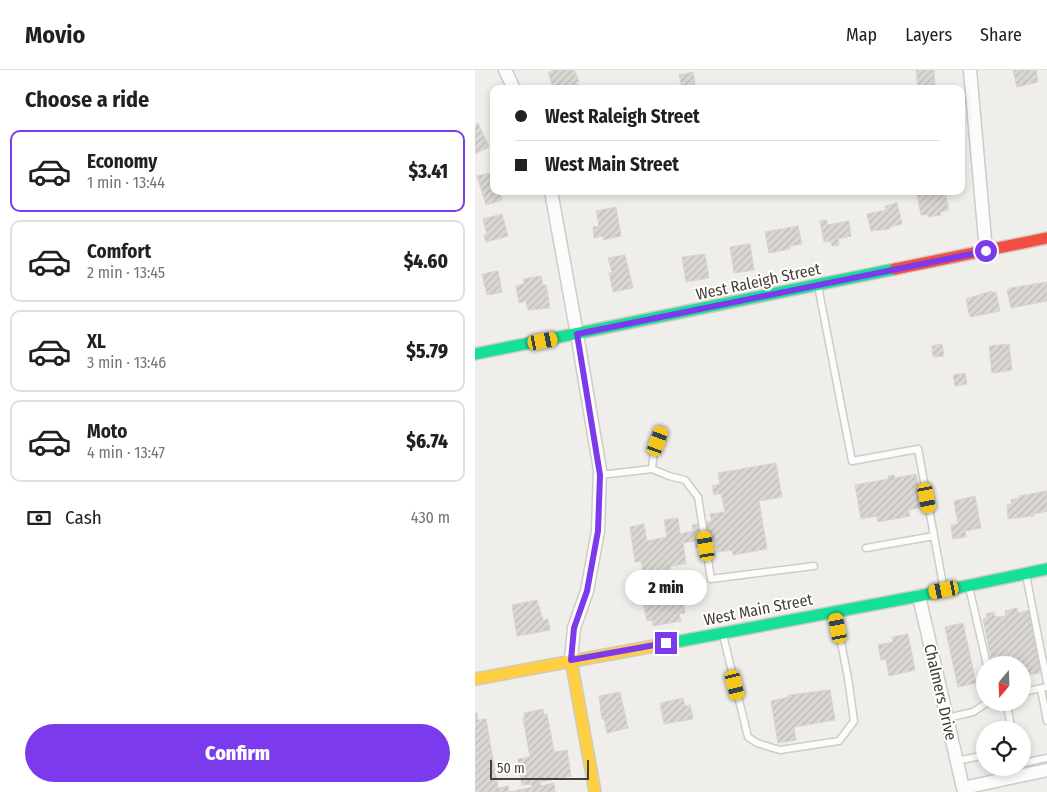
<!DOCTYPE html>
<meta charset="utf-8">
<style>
body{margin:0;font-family:"Fira Sans Condensed",sans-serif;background:#f6f6f6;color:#202124;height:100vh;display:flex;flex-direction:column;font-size:19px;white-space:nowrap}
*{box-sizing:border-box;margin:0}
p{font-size:16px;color:#757577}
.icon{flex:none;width:28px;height:28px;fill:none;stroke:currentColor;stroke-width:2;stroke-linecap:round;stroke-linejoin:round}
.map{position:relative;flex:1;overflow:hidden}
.drawer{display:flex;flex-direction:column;background:#fff;width:475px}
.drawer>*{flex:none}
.banner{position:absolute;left:15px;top:15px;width:475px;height:110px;border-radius:10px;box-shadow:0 2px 8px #0003;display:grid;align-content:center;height:110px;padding:0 25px;background:#fff}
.needle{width:32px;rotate:199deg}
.controls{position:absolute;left:501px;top:586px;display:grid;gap:10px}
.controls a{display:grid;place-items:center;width:55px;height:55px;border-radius:50%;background:#fff;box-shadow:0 2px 8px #0003;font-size:25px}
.scale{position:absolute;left:15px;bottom:12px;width:99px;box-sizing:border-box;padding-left:5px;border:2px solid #463f36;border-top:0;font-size:14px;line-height:18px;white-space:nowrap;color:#463f36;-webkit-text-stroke:4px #fff;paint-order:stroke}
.end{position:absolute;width:22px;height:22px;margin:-11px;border:6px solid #7c3aed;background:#fff;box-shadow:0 0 0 2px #fff}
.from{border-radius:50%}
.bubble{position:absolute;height:35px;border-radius:18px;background:#fff;box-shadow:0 2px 8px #0003;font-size:16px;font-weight:800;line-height:35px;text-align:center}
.car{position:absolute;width:15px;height:30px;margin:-15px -8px;border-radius:6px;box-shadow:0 0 4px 1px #0007;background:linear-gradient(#f5c518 24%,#345 0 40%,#f5c518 0 76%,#345 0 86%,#f5c518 0)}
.banner b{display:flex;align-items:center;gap:18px;height:48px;font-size:19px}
.banner b+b{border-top:1px solid #e0e0e0}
.banner i{width:12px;height:12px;background:#202124}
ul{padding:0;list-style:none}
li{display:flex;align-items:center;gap:15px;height:82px;margin:0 10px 8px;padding:0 15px;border:2px solid #e0e0e0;border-radius:10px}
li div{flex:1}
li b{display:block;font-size:19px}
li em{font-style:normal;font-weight:800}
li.current{border-color:#7c3aed}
li>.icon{width:45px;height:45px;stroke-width:1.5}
h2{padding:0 25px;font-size:22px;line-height:60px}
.pay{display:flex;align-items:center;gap:12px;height:55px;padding:0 25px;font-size:19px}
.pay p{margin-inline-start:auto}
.button{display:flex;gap:10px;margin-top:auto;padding:10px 25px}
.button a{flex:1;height:58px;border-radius:30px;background:#7c3aed;color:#fff;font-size:20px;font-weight:800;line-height:58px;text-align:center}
header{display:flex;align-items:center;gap:30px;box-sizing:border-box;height:70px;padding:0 25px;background:#fff;border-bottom:1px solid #e0e0e0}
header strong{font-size:24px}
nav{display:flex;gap:28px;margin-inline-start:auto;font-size:18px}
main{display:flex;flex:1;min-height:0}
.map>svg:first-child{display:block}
.building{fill:url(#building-hatch);stroke:#d8d5d0}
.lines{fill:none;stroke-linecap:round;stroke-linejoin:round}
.lane-casing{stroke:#ceccc7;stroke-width:9}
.street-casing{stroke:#ceccc7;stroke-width:15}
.fast-casing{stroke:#cfcbc1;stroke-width:14}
.slow-casing{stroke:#cfcbc1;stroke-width:14}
.jam-casing{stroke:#cfcbc1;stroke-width:14}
.lane{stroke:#fdfcfc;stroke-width:6}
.street{stroke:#fdfcfc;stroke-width:12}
.fast{stroke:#16e098;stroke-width:11}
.slow{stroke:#ffcf43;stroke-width:11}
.jam{stroke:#f24e42;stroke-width:11}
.route{stroke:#7c3aed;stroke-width:6}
.labels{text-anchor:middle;stroke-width:4;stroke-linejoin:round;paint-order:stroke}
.street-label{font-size:16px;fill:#463f36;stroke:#fff}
</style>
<header>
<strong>Movio</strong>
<nav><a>Map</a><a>Layers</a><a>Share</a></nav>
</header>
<main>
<section class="drawer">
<h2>Choose a ride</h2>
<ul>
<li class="current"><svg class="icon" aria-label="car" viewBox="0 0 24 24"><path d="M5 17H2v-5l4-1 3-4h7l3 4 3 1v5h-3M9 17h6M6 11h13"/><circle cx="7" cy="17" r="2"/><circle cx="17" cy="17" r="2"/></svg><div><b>Economy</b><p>1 min · 13:44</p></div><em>$3.41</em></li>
<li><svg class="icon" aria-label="car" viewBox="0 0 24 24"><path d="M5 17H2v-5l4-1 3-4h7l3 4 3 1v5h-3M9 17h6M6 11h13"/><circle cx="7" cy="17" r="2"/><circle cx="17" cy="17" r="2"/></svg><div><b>Comfort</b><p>2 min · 13:45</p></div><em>$4.60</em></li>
<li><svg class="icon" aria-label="car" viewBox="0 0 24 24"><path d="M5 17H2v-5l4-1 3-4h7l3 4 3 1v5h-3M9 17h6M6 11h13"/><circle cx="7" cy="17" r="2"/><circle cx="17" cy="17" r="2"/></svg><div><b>XL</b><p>3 min · 13:46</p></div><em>$5.79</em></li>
<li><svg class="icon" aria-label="car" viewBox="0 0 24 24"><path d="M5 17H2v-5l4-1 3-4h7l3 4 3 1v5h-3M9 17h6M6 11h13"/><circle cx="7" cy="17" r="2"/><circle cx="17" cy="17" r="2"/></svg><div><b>Moto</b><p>4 min · 13:47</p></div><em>$6.74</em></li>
</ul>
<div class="pay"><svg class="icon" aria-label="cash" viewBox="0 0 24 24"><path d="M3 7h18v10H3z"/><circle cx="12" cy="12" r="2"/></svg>Cash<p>430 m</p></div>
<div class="button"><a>Confirm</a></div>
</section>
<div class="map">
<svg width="572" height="722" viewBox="0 0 572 722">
<defs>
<pattern id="building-hatch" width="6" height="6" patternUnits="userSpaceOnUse" patternTransform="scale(1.25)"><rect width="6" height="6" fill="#dad7d2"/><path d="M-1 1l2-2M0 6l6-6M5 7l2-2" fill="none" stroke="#bcbab5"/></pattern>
</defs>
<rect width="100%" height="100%" fill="#f0eeea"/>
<path class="building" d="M79,0H99L104,11L101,12L104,17L100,19H79L73,3Z
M441,0H459L460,15L443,17Z
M538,0H561L563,12L542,17Z
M218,2L220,14L207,17L204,5Z
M3,53L14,77L0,84V55Z
M19,102V121H27L25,123L27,130L11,135L2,106Z
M453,121H470L474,140L465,142L466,145L453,147V144L446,145L442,124Z
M422,133L427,154L414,157L415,159L396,161L392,144L411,140L410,136Z
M141,137L146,166L128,170V166L119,168L118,157L124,156L121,141Z
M27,144L33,166L11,172L9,165L12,164L8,149Z
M352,150V155L374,151L376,166L363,169L364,175L357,176L356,171L349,172L345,151Z
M323,156L327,174L315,176V179L294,183L290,162Z
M275,174L279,200L259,203L255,177Z
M230,184L234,208L211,212L207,187Z
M150,185L158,218L138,222L134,203L137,202L133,188Z
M23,201L27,222L12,225L7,204Z
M66,206L68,215H71L75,238L53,240L51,231L44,233L41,216L49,214L48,209Z
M572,212V231L536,238L532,220L535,219V218Z
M517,221V223L521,222L525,241L495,247L491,229Z
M467,274L469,286L458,287L457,276Z
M534,274L537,300L517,303L514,276Z
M490,303L492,314L480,316L478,305Z
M301,393L307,427L284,431L292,479L258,485L257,480L243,482L240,470L236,471L237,475L221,478L220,471L208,473L211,494L195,496L201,528L207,527L210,543L204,544L206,551L178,556L177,550L172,551L168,533H174L166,491L160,492L155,457L169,454L172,471L192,467L189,450L203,448L205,464L218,461L217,455L237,451L235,444L250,442L246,423L239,425L237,416L245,414L243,403Z
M441,404L448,437L433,440L435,446L403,452L402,446L386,449L380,415L414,409L413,406L419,405L420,408Z
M572,421V441L559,444V446L533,449L532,435L537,434L536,430L544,428V426Z
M500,426L506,458L490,461L491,467L478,469L476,455L483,454L479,431Z
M62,530L68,550L73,549L75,560L42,566L37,535Z
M542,538L543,543L556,540L569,602L552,605L553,611L548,613V595H518L517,592L538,588L537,585L516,589L508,549L512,548L511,544L519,542L520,546L525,547L531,546L530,541Z
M488,553L501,613L483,617L470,557Z
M433,564L440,600L414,606L411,589L406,590L403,575L418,572L417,567Z
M355,620L360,650L319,657L321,670L303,673L296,631L314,627L313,625Z
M145,622L153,658L132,663L129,649H127L124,626Z
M208,628L210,636L215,635L218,649L189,654L185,633Z
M68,639L69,645L72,644L79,682L92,680L96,706L65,712L66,716L79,713L80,722H0V643H2L3,650L11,649L23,718L33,716L34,722L57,717L56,714L47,715L43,689L55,687L48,648H50L49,643Z"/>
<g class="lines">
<g class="lane-casing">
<path id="lane" d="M343,216L377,391L443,379L469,520
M186,361L179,381L177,399L194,406L210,410L223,427L236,509L339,496
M125,405L177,399
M391,478L459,466
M551,505L572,612
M494,517L512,595
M248,565L273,667L282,673L305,680L364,671L379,651L373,608L360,542
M566,619L572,651
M548,622L572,617
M531,632L537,660
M472,648L498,642L513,632
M482,691L510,685
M548,693L572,688"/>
</g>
<g class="street-casing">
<path id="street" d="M30,0L39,19
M495,0L511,181
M76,121L102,264L125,400L123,461L112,521L99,558L96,590
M444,526L488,718L572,700"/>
</g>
<g class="fast-casing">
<path id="fast" d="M0,284L420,199
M190,574L444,526L572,499"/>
</g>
<g class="slow-casing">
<path id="slow" d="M96,590L120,722
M0,609L190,574"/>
</g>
<g class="jam-casing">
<path id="jam" d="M420,199L572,168"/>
</g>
<use href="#lane" class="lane"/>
<use href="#street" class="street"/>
<use href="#fast" class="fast"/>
<use href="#slow" class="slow"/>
<use href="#jam" class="jam"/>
</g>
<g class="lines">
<path class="route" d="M191,573L96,590L99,558L112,521L123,461L125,405L102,264L511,181"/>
</g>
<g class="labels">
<g class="street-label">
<text transform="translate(283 211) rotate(-12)" y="6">West Raleigh Street</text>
<text transform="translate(283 539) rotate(-11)" y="6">West Main Street</text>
<text transform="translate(466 622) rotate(77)" y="6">Chalmers Drive</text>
</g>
</g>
</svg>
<div class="controls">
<a><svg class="needle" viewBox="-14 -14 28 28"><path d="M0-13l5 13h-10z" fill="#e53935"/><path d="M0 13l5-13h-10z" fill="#757577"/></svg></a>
<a><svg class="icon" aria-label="locate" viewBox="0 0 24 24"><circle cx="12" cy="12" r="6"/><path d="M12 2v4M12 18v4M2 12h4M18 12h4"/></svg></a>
</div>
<div class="scale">50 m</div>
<i class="end from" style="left:511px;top:181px"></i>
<i class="end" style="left:191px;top:573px"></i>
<div class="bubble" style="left:150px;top:500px;width:82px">2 min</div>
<i class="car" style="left:68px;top:271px;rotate:79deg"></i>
<i class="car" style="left:183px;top:371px;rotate:20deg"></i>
<i class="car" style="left:452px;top:428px;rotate:169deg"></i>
<i class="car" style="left:231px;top:476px;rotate:351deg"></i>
<i class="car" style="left:469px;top:520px;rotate:259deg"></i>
<i class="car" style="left:363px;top:558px;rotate:349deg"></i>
<i class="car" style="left:260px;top:615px;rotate:166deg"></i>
<div class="banner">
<b><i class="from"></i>West Raleigh Street</b>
<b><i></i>West Main Street</b>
</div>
</div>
</main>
